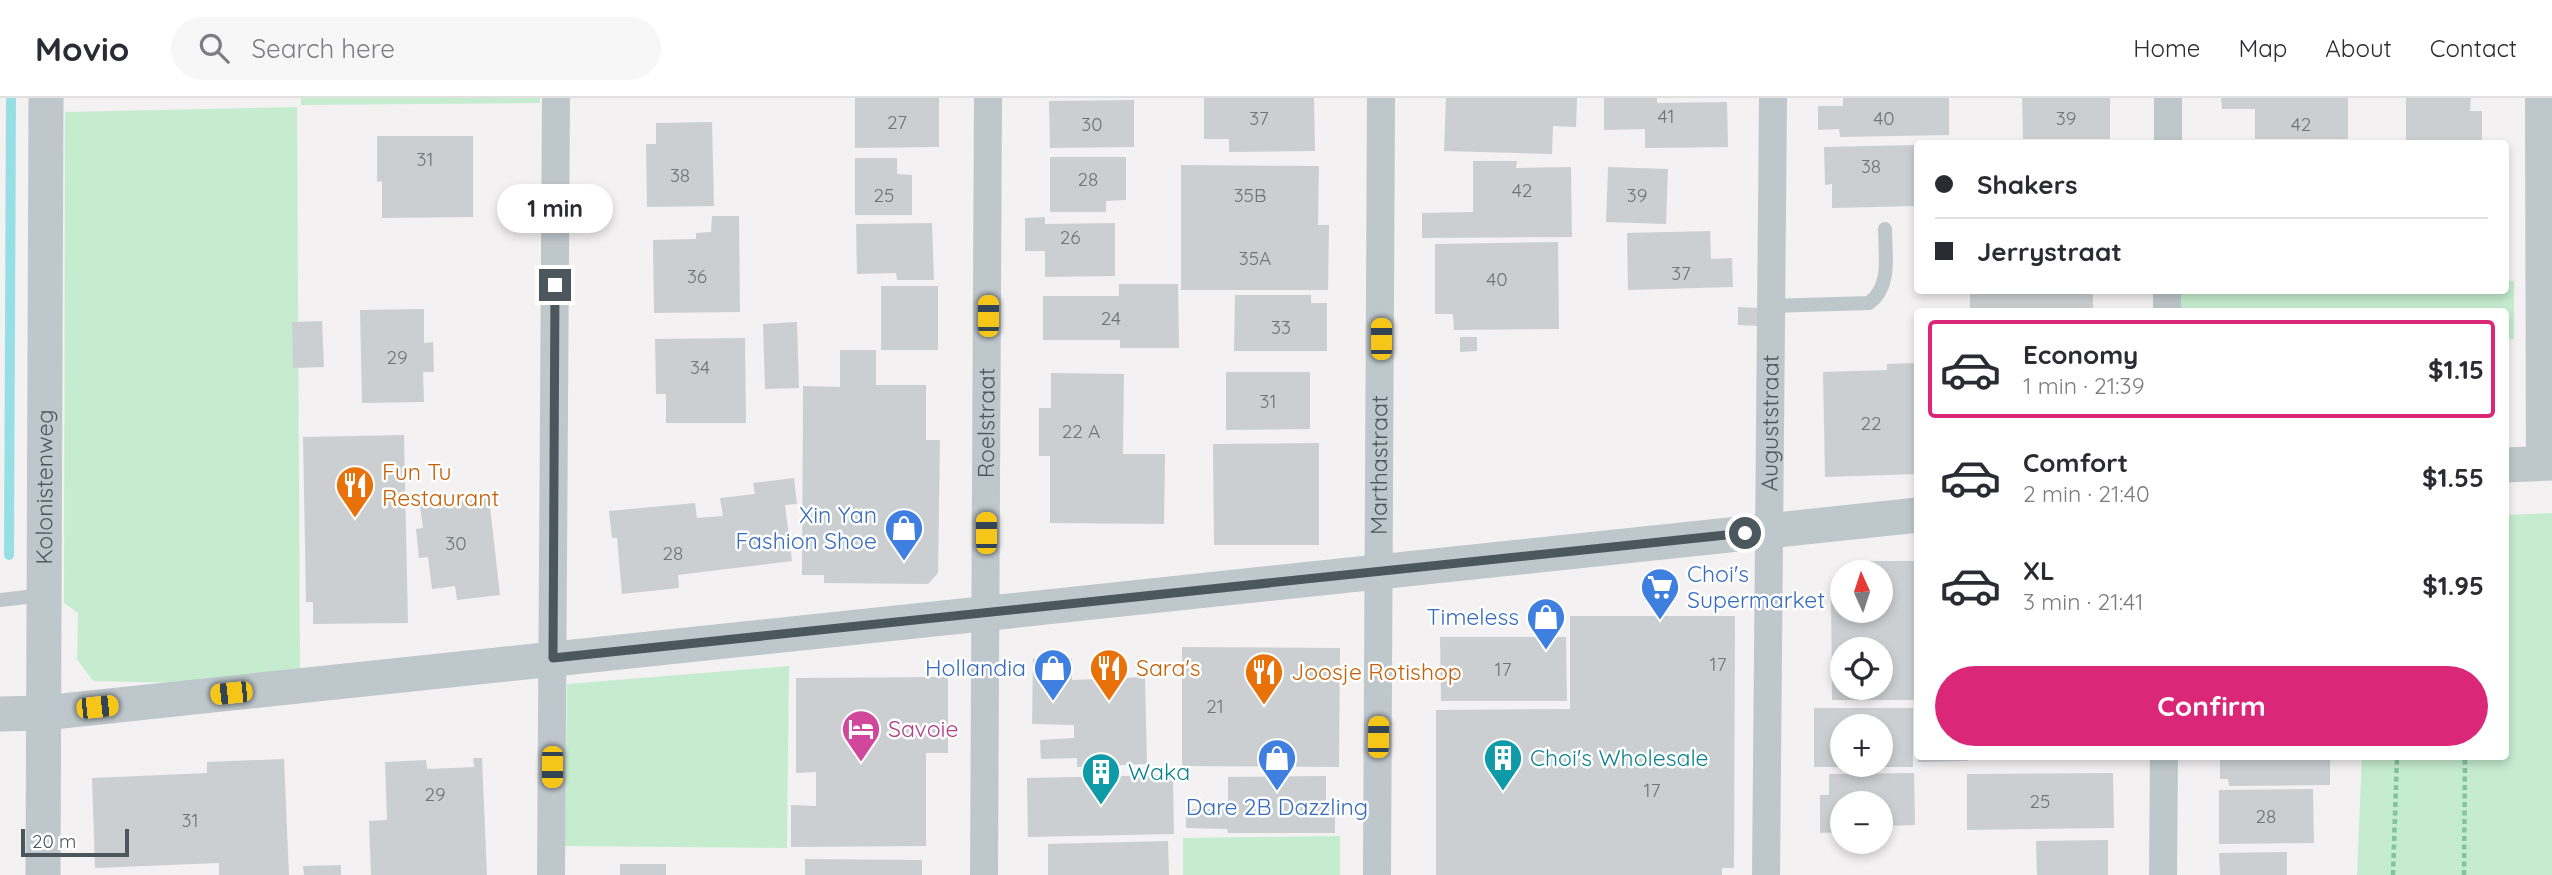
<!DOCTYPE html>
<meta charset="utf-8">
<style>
body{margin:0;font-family:Quicksand,sans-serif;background:#f7f7f7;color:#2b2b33;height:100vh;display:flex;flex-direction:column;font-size:26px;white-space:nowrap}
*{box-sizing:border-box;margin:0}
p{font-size:23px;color:#7c7c81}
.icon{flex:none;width:38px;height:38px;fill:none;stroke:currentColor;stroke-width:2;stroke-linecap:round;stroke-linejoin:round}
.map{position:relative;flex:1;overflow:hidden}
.side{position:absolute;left:1914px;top:210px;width:595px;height:452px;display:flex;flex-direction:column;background:#fff;border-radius:7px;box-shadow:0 4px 10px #0003}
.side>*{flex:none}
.hud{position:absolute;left:1914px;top:42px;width:595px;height:154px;border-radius:7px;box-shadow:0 4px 10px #0003;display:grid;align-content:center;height:154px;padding:0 21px;background:#fff}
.needle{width:46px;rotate:357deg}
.tools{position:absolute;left:1830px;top:462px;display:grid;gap:14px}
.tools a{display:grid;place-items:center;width:63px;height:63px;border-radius:50%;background:#fff;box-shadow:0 4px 10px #0003;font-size:35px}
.scale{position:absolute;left:21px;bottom:18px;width:108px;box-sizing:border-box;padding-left:7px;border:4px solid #4b575d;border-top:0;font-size:19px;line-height:24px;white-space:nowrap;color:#4b575d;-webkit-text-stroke:5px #fff;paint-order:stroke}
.end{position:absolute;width:32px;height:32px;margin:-16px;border:9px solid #4b575d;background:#fff;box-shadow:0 0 0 4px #fff}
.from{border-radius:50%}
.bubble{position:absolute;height:49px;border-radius:24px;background:#fff;box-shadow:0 4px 10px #0003;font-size:23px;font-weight:700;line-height:49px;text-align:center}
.car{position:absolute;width:21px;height:42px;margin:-21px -10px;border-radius:9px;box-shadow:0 0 5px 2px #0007;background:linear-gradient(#f5c518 24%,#345 0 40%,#f5c518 0 76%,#345 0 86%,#f5c518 0)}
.hud b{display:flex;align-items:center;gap:24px;height:66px;font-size:26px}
.hud b+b{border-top:2px solid #e1e1e2}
.hud i{width:18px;height:18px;background:#2b2b33}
ul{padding:12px 0 0;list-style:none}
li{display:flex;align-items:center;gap:21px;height:98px;margin:0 14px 10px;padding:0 7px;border:4px solid transparent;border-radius:7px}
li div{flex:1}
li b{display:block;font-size:26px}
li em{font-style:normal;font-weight:700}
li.current{border-color:#db2777}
li>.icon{width:63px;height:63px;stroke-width:1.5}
.primary-button{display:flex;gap:14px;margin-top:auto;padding:14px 21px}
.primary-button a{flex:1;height:80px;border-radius:42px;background:#db2777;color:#fff;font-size:28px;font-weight:700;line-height:80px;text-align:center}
header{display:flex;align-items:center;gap:42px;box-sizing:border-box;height:98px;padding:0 35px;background:#fff;border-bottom:2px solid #e1e1e2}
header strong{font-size:33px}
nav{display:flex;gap:38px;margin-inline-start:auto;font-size:24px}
.search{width:490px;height:63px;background:#f7f7f7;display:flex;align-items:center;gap:18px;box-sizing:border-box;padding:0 24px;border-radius:38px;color:#7c7c81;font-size:26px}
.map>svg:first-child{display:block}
.green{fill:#c5ecce}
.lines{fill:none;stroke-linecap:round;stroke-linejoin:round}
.stream{stroke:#97dfe4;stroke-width:10}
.building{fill:#cccfd2;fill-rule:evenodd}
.path{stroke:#80c699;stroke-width:4.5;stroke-dasharray:5 3.5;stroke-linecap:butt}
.service{stroke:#bec7cc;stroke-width:14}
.minor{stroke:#bec7cc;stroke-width:28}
.tertiary{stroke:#bec7cc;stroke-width:35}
.route{stroke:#4b575d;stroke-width:9}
.labels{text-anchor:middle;stroke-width:5;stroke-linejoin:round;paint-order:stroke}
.number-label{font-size:19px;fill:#6b757a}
.street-label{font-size:23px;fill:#4b575d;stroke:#fff}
.food-label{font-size:23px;fill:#c56008;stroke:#fff;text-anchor:start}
.shop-label{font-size:23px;fill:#366cbe;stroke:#fff;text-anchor:end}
.hotel-label{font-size:23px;fill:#b23c85;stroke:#fff;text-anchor:start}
.culture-label{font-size:23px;fill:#0d838f;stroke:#fff;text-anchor:start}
</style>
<header>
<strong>Movio</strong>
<div class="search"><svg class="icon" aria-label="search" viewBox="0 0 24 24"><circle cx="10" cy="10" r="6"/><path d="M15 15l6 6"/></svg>Search here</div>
<nav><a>Home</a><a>Map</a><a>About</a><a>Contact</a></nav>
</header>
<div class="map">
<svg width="2552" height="777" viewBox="0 0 2552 777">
<rect width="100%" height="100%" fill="#f3f1f2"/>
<path class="green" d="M301,0H540V5L301,7Z
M297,9L300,575L185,585L93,583L77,561L78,515L64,505L65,14Z
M2506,183H2514V241H2506V214H2179V193L2506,192Z
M2552,415V777H2357L2362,658H2506V417Z
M789,568L787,750L565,748L567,586Z
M1340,738V777H1183V740Z"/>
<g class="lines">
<path class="stream" d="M9,457L11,0"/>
</g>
<path class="building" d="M855,0H939V49L855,50Z
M1204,0H1314L1315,53L1229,54V41H1204Z
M1446,0H1577L1576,29L1553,28L1552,56L1444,53Z
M1604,0H1657V5L1727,4L1728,49L1645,50V31L1604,32Z
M1843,0H1949V37L1840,39L1839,31L1818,32V8H1843Z
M2022,0H2110V41H2023Z
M2221,0H2348V41H2255V11H2222Z
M2406,0H2471L2470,13H2482V43H2406Z
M1134,2V49L1050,50L1049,3Z
M712,24L714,108L647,109L646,46H656V25Z
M377,38H473V119L382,120V83L377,84Z
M1918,47V108L1832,110V86L1825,87L1824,49Z
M1050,59H1126V102L1106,103V114H1050Z
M855,60H897V76L912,77V117H855Z
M1473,63H1517L1516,70L1571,69L1572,139L1422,140V115L1473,114Z
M1181,67L1319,68L1318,127H1329L1328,192H1181Z
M1608,69L1668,71L1666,126L1606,124Z
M712,118H739L740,214L654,215L653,142L696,141V135L711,134Z
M1045,119V126L1115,125V178L1045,179V153H1025V120Z
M932,125L934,182H897L896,175L857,176L856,126Z
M1710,133L1711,161L1732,160L1733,189L1628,192L1627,135Z
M1558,144L1559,231L1454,232L1453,216H1435V146Z
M1119,186H1178L1179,250H1120V242H1043V198H1119Z
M881,188H938V252H881Z
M1970,192H2093V214H1970Z
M1235,197H1311V205H1327V253H1234Z
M1738,209L1760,210V228L1738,227Z
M424,211V245L433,244L434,274H423L424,304L362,305L360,212Z
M322,223L324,269L293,270L292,224Z
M797,224L799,290L765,291L763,226Z
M1460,239H1477V253L1460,254Z
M745,240L746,325H666V296H656L655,241Z
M840,252H876V287H926V342H940L938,475L928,486L824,485V477H802L803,288L840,289Z
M1918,265V376L1825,379L1823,274L1887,272V266Z
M1226,274H1310V331L1226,332Z
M1051,275L1124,276L1123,356H1165L1164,426L1050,425V358H1039V310H1051Z
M404,337L408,525L313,526V504H306L303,339Z
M1319,345V447H1214L1213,346Z
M794,380L797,406L785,407L792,463L678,477L679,490L622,496L617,440H612L609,413L695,405L697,420L723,418L720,400L755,396L753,385Z
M489,400L500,497L457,502L455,488L432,491L428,459L419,460L416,431L423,430L420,408Z
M1862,463H1918V602H1832L1831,495H1843V513H1881V474H1862ZM1843,551H1881V590H1843Z
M1570,518H1735L1734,770H1722V777H1436V612L1570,611Z
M1440,539H1566L1567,603H1441Z
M1182,549L1340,550L1339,669L1182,668Z
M1033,561H1072V582L1145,579L1147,666L1077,669V660L1041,661L1040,642L1074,640V627L1032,626Z
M948,579V655H926V748L791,749V707L816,708V674L796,675V580Z
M1814,610H1913V669H1814ZM1843,628H1881V667H1843Z
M1918,658H1968V663L1918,664Z
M2220,658H2330V687L2229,688L2228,681H2220Z
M473,660H482L487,777H371L369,723L387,722L385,664L426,662L427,671L474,669Z
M284,661L289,777H219V765L95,770L92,680L207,675V664Z
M1914,675L1915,727L1881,728V705H1843V734L1820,735V697H1829V676Z
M2113,675L2114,730L1967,732V676Z
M1173,677L1174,736L1028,739L1027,680Z
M1326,678V709H1335V735H1228L1227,731L1186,730V711H1228V679Z
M2313,691L2314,745L2219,746V692Z
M2108,742V777H2037L2036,743Z
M1168,743L1169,777H1048V746Z
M2287,754V777H2220L2219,755Z
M805,761L922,762V777H805Z
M620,766H666V777H620Z
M341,767V777H304L303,768Z"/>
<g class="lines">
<path class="path" d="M2393,777L2397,658
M2464,777L2465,658"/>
<path class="service" d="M1771,208L1869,205C1892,188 1885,157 1885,131
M0,502L44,497"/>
<g class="minor">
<path d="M2539,0L2540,365"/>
<path d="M2168,46V0"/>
<path d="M2167,214V192"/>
<path d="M551,777L556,0"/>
<path id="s1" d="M984,777L988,0"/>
<path id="s2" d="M1377,777L1381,0"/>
<path id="s3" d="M1766,777L1773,0"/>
<path d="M2163,777L2164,658"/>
</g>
<g class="tertiary">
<path d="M2506,367L2552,365"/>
<path d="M0,616L43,615L1918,417"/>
<path id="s4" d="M43,777L46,0"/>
</g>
</g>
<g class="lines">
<path class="route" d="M555,187L553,560L1745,435"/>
</g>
<defs>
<g id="restaurant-pin" transform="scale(2.0125)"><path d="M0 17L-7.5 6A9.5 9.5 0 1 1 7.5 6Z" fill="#e8710a" stroke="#fff"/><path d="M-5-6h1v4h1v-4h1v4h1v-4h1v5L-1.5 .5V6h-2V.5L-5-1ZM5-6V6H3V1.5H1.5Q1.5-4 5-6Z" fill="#fff"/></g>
<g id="shop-pin" transform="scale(2.0125)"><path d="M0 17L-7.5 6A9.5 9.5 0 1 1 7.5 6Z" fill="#3f7fe0" stroke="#fff"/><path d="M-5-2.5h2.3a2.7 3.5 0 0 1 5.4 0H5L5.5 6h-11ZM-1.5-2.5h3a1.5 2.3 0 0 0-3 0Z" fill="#fff"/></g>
<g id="supermarket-pin" transform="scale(2.0125)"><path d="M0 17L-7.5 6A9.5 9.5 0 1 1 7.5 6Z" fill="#3f7fe0" stroke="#fff"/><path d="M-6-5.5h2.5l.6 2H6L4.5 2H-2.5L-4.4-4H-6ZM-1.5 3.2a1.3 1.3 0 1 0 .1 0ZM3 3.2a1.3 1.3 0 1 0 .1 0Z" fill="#fff"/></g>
<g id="hotel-pin" transform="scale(2.0125)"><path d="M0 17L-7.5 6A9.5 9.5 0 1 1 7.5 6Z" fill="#d1479c" stroke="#fff"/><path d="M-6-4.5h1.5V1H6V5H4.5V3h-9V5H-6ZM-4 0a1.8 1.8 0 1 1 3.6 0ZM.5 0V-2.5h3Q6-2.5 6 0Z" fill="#fff"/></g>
<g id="building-pin" transform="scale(2.0125)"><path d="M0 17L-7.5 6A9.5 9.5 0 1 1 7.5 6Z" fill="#0f9aa8" stroke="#fff"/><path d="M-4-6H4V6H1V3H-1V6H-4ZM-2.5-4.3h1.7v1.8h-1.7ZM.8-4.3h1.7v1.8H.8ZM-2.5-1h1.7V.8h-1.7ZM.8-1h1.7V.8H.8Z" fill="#fff"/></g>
</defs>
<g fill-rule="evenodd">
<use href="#restaurant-pin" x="355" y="387"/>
<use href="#shop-pin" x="904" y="430"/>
<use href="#supermarket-pin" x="1660" y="489"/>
<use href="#shop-pin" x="1546" y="519"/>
<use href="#shop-pin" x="1053" y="570"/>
<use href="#restaurant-pin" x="1109" y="570"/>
<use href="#restaurant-pin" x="1264" y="574"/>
<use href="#hotel-pin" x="861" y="631"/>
<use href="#shop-pin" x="1277" y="660"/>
<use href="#building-pin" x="1503" y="660"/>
<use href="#building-pin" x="1101" y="674"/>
</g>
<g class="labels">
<g class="number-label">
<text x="1666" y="25">41</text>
<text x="1259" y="27">37</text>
<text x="1884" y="27">40</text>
<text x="2066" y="27">39</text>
<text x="897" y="31">27</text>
<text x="1092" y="33">30</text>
<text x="2301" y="33">42</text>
<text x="425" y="68">31</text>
<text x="1871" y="75">38</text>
<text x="680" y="84">38</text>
<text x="1088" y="88">28</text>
<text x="1522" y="99">42</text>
<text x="884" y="104">25</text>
<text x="1250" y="104">35B</text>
<text x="1637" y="104">39</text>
<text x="1070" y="146">26</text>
<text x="1255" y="167">35A</text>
<text x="1681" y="182">37</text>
<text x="697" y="185">36</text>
<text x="1497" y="188">40</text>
<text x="1111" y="227">24</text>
<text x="1281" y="236">33</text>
<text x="397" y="266">29</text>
<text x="700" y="276">34</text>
<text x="1268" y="310">31</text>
<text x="1871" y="332">22</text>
<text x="1081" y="340">22 A</text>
<text x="456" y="452">30</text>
<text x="673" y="462">28</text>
<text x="1718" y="573">17</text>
<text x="1503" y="578">17</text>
<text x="1215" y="615">21</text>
<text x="1652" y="699">17</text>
<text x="435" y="703">29</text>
<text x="2040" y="710">25</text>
<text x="2266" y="725">28</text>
<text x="190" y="729">31</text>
</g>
<g class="street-label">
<text dy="8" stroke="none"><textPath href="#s1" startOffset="452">Roelstraat</textPath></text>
<text dy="8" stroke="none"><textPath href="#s3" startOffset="452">Auguststraat</textPath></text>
<text dy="8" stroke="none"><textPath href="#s2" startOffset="410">Marthastraat</textPath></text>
<text dy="8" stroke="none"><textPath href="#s4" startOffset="388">Kolonistenweg</textPath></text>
</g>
<g class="food-label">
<text x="382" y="382">Fun Tu<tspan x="382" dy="26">Restaurant</tspan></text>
<text x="1136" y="578">Sara's</text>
<text x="1291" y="582">Joosje Rotishop</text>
</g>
<g class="shop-label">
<text x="877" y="425">Xin Yan<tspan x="877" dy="26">Fashion Shoe</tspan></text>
<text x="1687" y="484" text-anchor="start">Choi's<tspan x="1687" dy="26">Supermarket</tspan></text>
<text x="1519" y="527">Timeless</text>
<text x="1026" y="578">Hollandia</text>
<text x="1277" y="717" text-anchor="middle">Dare 2B Dazzling</text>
</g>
<g class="hotel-label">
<text x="888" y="639">Savoie</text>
</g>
<g class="culture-label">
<text x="1530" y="668">Choi's Wholesale</text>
<text x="1128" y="682">Waka</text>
</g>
</g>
</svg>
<div class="tools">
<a><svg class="needle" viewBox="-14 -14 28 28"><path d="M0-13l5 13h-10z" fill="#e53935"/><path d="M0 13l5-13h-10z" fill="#7c7c81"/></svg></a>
<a><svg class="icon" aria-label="locate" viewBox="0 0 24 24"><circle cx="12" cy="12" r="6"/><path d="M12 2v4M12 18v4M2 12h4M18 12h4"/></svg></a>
<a>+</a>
<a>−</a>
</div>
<div class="scale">20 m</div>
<i class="end from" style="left:1745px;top:435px"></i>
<i class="end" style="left:555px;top:187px"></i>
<div class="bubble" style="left:497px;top:86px;width:116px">1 min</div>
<i class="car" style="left:988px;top:218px;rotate:0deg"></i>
<i class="car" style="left:1381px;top:241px;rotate:0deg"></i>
<i class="car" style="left:986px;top:435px;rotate:0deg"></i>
<i class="car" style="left:231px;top:595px;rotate:264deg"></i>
<i class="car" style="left:97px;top:609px;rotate:84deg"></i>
<i class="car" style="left:1378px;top:639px;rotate:1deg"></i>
<i class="car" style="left:552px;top:669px;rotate:180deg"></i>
<div class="hud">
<b><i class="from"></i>Shakers</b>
<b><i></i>Jerrystraat</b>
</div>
<section class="side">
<ul>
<li class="current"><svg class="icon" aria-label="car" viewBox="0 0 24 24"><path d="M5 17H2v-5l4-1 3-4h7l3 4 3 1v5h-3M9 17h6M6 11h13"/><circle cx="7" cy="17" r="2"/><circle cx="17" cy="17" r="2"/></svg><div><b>Economy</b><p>1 min · 21:39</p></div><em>$1.15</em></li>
<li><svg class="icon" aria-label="car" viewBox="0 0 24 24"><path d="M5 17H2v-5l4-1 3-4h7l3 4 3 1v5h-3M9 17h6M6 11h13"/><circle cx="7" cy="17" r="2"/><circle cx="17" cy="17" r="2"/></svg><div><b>Comfort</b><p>2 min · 21:40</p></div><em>$1.55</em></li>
<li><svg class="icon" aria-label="car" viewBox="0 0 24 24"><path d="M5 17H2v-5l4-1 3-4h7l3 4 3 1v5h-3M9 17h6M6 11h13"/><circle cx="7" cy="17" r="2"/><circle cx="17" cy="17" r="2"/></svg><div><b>XL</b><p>3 min · 21:41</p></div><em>$1.95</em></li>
</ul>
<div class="primary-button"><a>Confirm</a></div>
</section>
</div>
